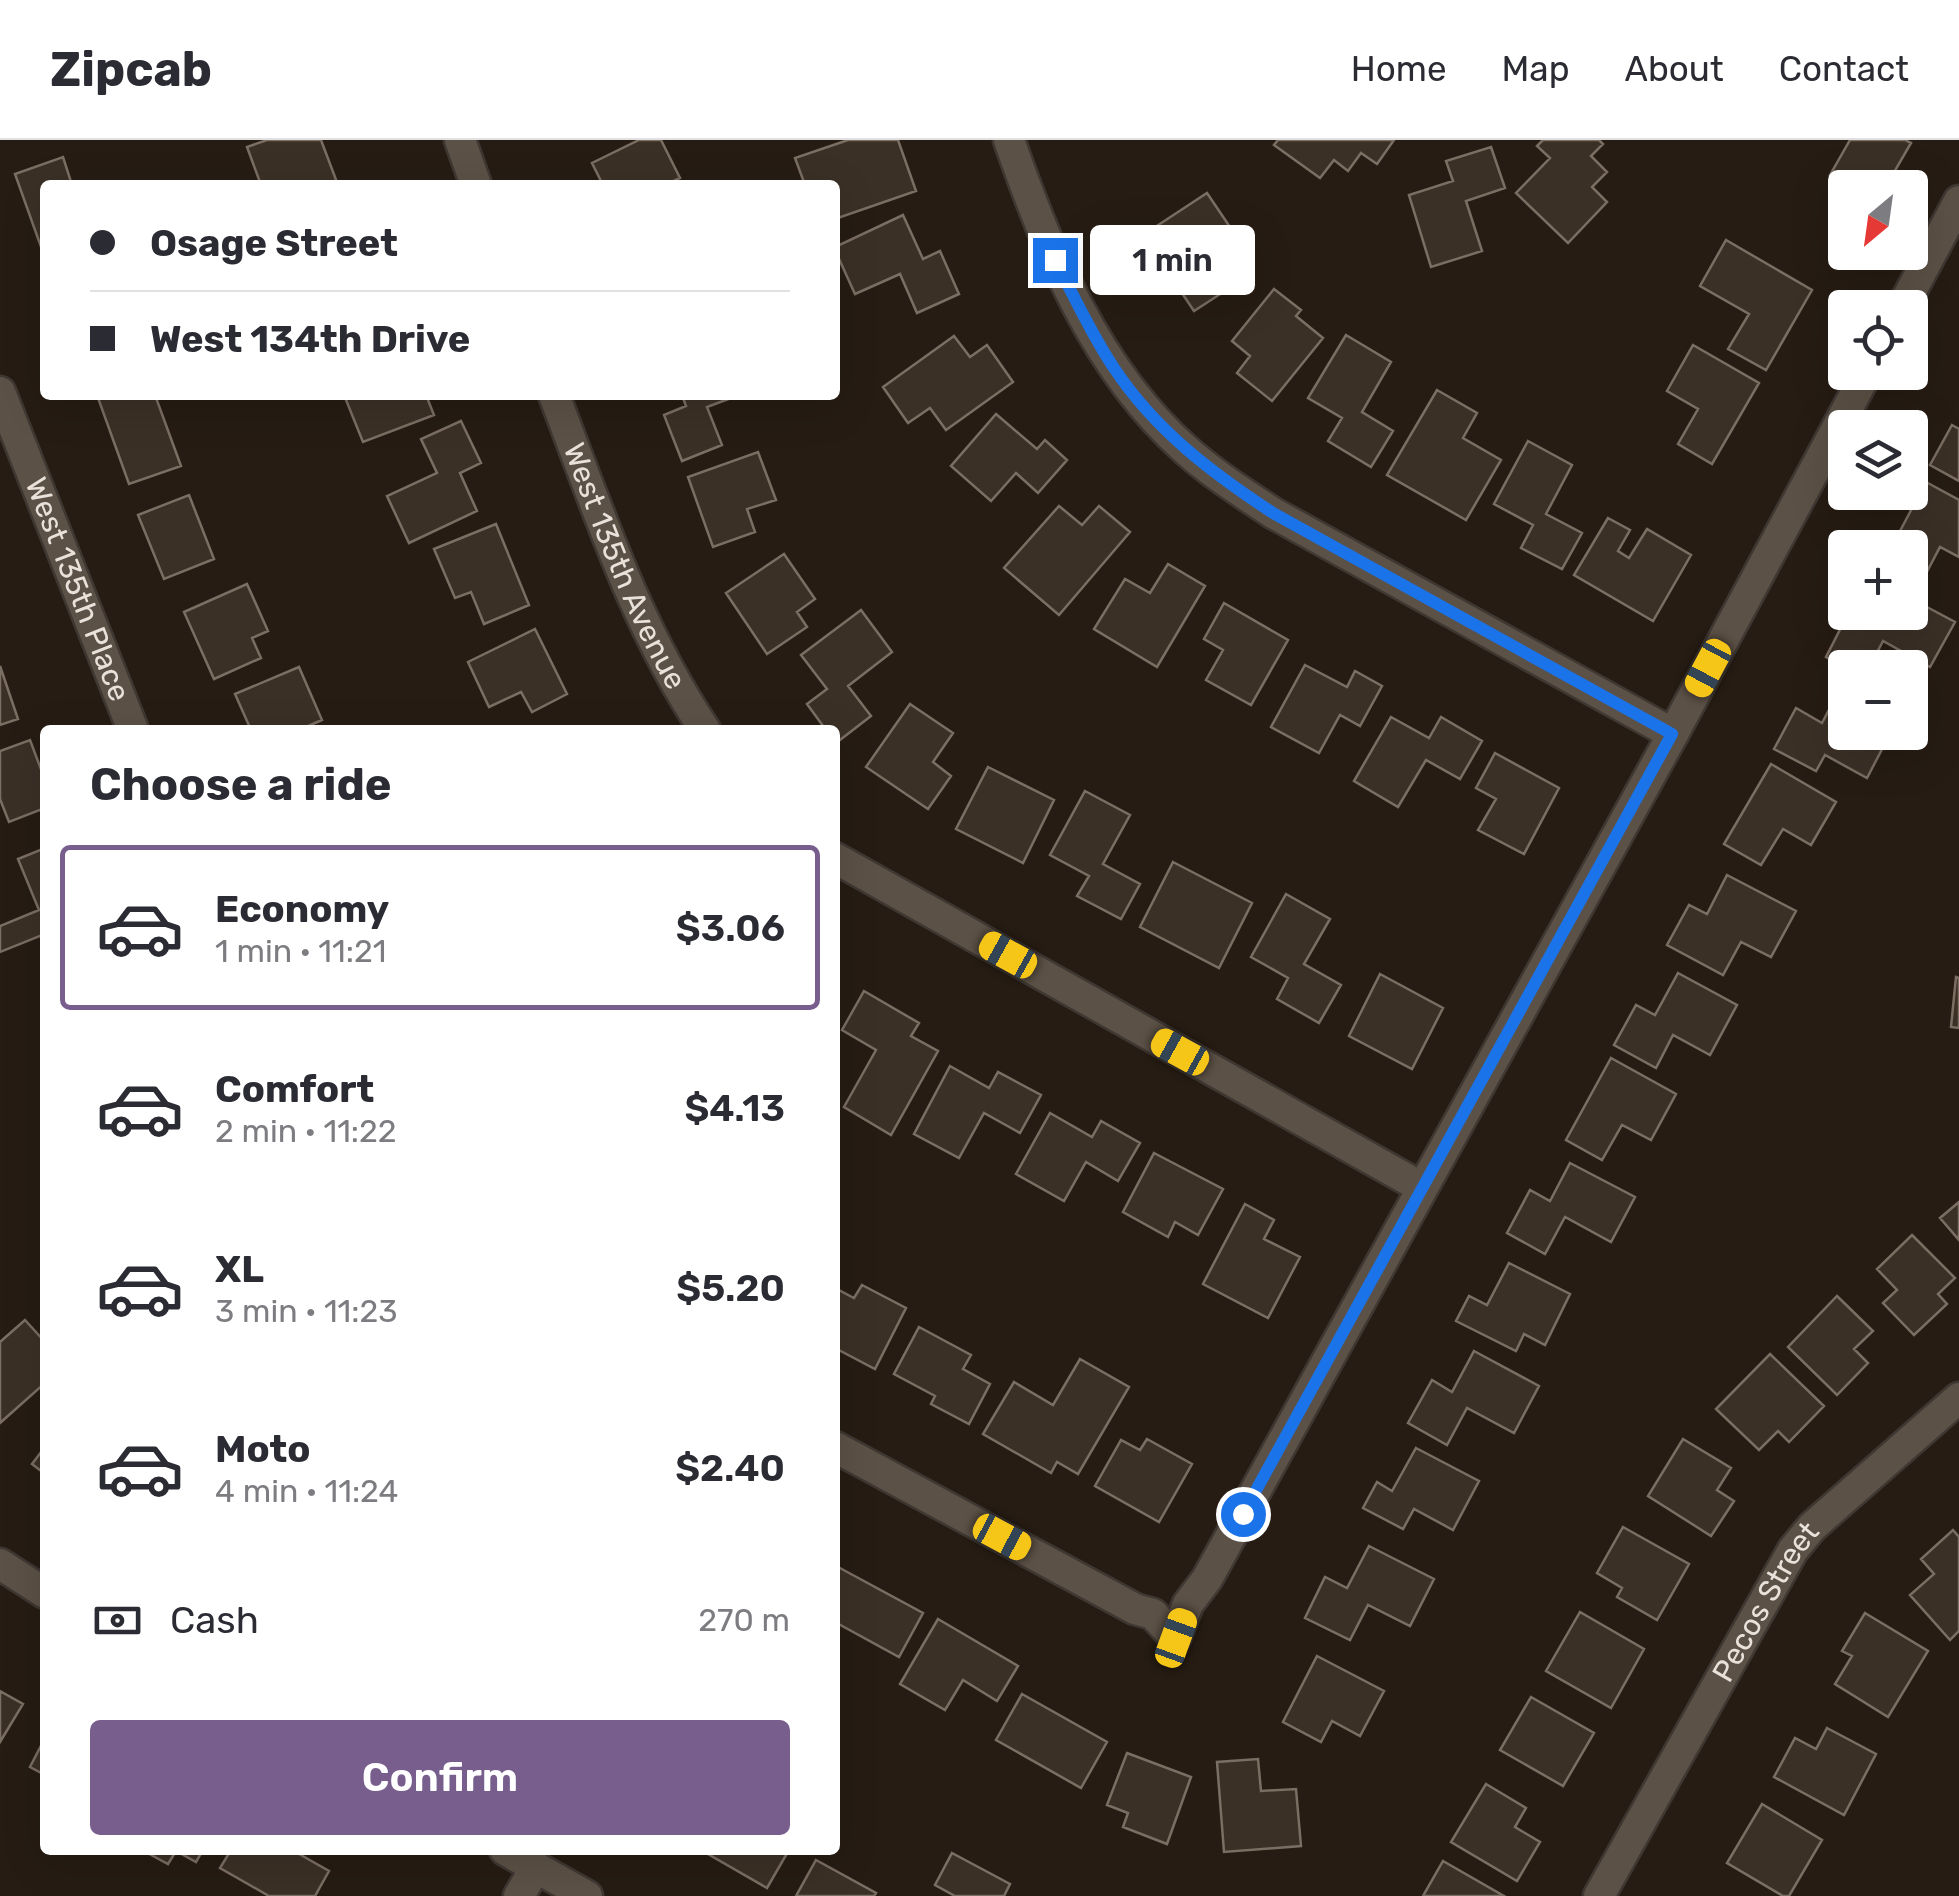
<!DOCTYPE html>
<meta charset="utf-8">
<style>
body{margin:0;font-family:Rubik,sans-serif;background:#f2f2f3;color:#2b2b33;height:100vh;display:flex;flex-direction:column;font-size:38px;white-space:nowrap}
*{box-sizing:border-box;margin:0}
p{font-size:32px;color:#7c7c81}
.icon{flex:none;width:55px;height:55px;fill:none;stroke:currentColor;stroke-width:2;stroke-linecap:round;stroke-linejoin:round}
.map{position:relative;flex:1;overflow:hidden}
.sheet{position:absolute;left:40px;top:585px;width:800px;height:1130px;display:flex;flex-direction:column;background:#fff;border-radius:10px;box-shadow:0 10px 40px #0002}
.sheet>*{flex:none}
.hud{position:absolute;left:40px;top:40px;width:800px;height:220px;border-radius:10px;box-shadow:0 10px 40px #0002;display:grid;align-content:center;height:220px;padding:0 50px;background:#fff}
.needle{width:65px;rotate:209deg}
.tools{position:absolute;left:1828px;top:30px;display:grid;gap:20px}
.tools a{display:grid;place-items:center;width:100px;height:100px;border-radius:10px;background:#fff;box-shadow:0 10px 40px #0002;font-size:50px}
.end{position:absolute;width:45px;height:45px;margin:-22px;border:12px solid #1a73e8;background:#fff;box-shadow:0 0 0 5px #fff}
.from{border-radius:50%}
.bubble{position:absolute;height:70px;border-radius:10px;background:#fff;box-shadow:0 10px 40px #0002;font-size:32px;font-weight:600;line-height:70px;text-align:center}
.car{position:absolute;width:30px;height:60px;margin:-30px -15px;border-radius:12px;box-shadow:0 0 8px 2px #0007;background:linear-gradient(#f5c518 24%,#345 0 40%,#f5c518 0 76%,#345 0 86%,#f5c518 0)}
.hud b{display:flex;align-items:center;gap:35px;height:95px;font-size:38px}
.hud b+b{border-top:2px solid #e1e1e2}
.hud i{width:25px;height:25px;background:#2b2b33}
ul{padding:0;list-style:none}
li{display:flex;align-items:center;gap:30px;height:165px;margin:0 20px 15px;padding:0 30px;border:5px solid transparent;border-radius:10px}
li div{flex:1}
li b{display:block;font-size:38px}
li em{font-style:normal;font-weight:600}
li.on{border-color:#775e8d}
li>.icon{width:90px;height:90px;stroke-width:1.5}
h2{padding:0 50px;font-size:45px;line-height:120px}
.pay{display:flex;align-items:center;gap:25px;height:110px;padding:0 50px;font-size:38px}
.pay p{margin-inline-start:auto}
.action{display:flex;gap:20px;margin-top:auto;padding:20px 50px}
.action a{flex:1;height:115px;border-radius:10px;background:#775e8d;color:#fff;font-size:40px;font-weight:600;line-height:115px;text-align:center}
header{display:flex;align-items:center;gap:60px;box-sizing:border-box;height:140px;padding:0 50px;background:#fff;border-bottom:2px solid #e1e1e2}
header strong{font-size:48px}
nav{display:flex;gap:55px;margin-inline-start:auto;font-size:35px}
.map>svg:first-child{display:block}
.building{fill:#3b3026;stroke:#7b6e63;stroke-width:2.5}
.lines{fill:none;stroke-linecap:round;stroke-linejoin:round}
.street-casing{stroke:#3f3732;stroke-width:35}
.street{stroke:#5c5146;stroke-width:30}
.route{stroke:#1a73e8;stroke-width:12}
.labels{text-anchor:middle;stroke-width:8;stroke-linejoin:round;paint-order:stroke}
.street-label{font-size:30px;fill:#e9e2db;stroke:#0c0805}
</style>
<header>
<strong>Zipcab</strong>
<nav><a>Home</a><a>Map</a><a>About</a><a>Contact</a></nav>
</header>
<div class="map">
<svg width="1959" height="1756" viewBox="0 0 1959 1756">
<rect width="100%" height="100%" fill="#261c13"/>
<path class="building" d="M267,0H321L338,45H261L247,7Z
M639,0H661L680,38L665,45H603L592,23Z
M848,0H898L916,51L835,79V45H805L795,18Z
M1278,0H1394L1377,24L1361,13L1348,31L1334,20L1320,38L1274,5Z
M1543,0H1599L1603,4L1591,16L1607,32L1592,47L1607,62L1568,103L1516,53L1550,18L1537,6Z
M1850,0H1905L1911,3L1885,48H1852L1830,35Z
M1491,7L1505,48L1466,61L1482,111L1431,127L1409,55L1453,41L1446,21Z
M63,17L72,45H45V118L15,34Z
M1207,53L1236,96L1206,116L1228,149L1194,171L1143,95Z
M903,75L923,119L940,111L959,154L917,173L900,134L855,154L835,110V107Z
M1726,100L1812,150L1766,230L1728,209L1749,174L1700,146Z
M1274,149L1301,170L1296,176L1323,198L1272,261L1237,233L1250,216L1232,201Z
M1346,195L1391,222L1362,272L1393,291L1371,327L1328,301L1342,278L1308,258Z
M954,196L970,217L987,205L1013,242L946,290L930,268L908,283L883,247Z
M1693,205L1759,243L1712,324L1678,304L1698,269L1667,251Z
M1437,250L1477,273L1463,298L1501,320L1466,380L1387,335Z
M97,255H155L181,326L129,344Z
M344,255H426L434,275L363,302Z
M682,255H739L707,267L722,305L682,321L664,275L686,266Z
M996,274L1037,309L1045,300L1067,320L1038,353L1016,333L991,361L951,326Z
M461,281L481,323L460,333L477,371L409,403L387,356L437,333L421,299Z
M1952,285L1959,289V341L1930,325Z
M1528,301L1572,325L1546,374L1582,393L1562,429L1521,408L1533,385L1494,364Z
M758,312L776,360L747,369L755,392L713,407L688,337Z
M1926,342L1959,360V417L1940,407L1920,445L1910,439V408H1891Z
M189,355L214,419L164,439L138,375Z
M1059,366L1082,385L1099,366L1130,392L1059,475L1004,428Z
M1608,378L1630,390L1618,411L1629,418L1647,389L1691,415L1653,481L1574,435Z
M496,384L529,465L484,484L471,452L455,458L434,409Z
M784,414L815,459L797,472L807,487L767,514L726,453Z
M1168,424L1205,446L1157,527L1094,489L1125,439L1150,453Z
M247,444L268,491L252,498L261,518L214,539L184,472Z
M1910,458L1955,482L1930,527L1883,501L1869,528H1847L1826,517L1847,476L1870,488L1878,472H1910Z
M1224,463L1288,500L1251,565L1206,540L1223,510L1204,499Z
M861,470L892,512L848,546L871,576L836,603L835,590H826L807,564L827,549L801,515Z
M535,489L567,554L532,572L521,552L489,567L468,522Z
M1305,525L1347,547L1355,531L1382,546L1360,586L1340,575L1319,613L1271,587Z
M0,526L18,579L0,585Z
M299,527L322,580L299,590H251L235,554Z
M1841,547L1845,549V592H1891L1867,638L1825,615L1816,631L1774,609L1796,568L1822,583Z
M910,564L953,593L933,622L951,636L928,669L866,627Z
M1391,577L1429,598L1441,577L1482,601L1460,639L1426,620L1398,667L1354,641Z
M30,600L45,640V668L9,682L0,659V611Z
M1495,613L1559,648L1524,714L1478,690L1496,659L1476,648Z
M1771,624L1836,662L1811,705L1783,689L1761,725L1724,704Z
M988,627L1054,660L1023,723L956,689Z
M1085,651L1130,675L1103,724L1140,744L1121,779L1077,756L1089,736L1050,715Z
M45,708V794L0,812V786L39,770L18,719Z
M1173,722L1252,763L1219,828L1140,787Z
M1727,735L1796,771L1771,817L1741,802L1723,835L1667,805L1689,765L1707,774Z
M1286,754L1330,779L1304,824L1341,845L1319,883L1277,859L1288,838L1251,817Z
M1678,833L1737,865L1710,915L1673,895L1656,928L1614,905L1636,865L1655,875Z
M1380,834L1443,868L1412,929L1349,896Z
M1956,837L1959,838V888L1951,887Z
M864,851L919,883L911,896L938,911L891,995L844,967L876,910L842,890Z
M1611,918L1676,954L1651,1000L1622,985L1602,1020L1566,1000Z
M950,926L989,948L998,932L1041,955L1020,993L984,973L959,1018L914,994Z
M1050,973L1092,997L1101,981L1140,1003L1118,1041L1086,1022L1064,1061L1016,1034Z
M1154,1013L1223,1049L1198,1095L1175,1082L1168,1097L1123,1072Z
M1570,1023L1635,1057L1611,1102L1565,1077L1545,1114L1507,1093L1530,1050L1550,1061Z
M1959,1062V1100L1940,1078Z
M1245,1064L1274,1080L1264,1099L1300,1117L1268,1178L1203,1144Z
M1912,1095L1955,1138L1938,1154L1947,1164L1914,1195L1883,1163L1897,1150L1877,1129Z
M1509,1123L1570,1154L1545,1205L1524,1194L1516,1211L1456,1181L1469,1156L1487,1165Z
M862,1145L906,1168L875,1229L835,1208V1148L854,1158Z
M1837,1156L1873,1191L1854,1209L1868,1223L1837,1255L1788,1207Z
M25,1180L45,1202V1243L0,1283V1202Z
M919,1187L971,1215L963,1229L990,1244L969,1284L931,1264L935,1256L894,1234Z
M1474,1211L1539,1246L1514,1293L1467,1268L1447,1305L1408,1283L1432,1240L1452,1252Z
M1770,1214L1824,1266L1789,1302L1778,1291L1759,1310L1716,1269Z
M1080,1219L1129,1247L1078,1334L1057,1322L1051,1333L983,1294L1014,1242L1053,1265Z
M1147,1299L1192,1324L1159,1382L1095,1346L1121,1300L1140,1310Z
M1683,1299L1731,1328L1717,1350L1734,1361L1711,1396L1648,1356Z
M45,1307V1334L32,1324Z
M1416,1308L1479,1341L1453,1390L1414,1369L1403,1389L1363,1368L1377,1342L1392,1351Z
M1623,1387L1689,1424L1657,1480L1617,1457L1622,1448L1597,1433Z
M1953,1390L1959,1397V1491L1950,1500L1910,1455L1934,1434L1921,1419Z
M1369,1406L1434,1439L1410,1486L1368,1465L1350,1500L1305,1478L1325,1437L1347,1448Z
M838,1427L923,1473L899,1517L835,1482V1433Z
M1580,1472L1644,1509L1611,1568L1546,1531Z
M1865,1473L1928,1511L1888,1577L1835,1544L1852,1516L1842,1511Z
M938,1479L1018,1526L997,1561L963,1540L945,1570L900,1544Z
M1317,1516L1384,1551L1360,1596L1332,1581L1321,1602L1283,1582Z
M0,1551L23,1564L0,1602Z
M1022,1554L1107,1602L1081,1648L996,1600Z
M1531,1557L1594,1593L1563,1646L1500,1610Z
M1827,1588L1876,1614L1844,1675L1774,1637L1795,1598L1816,1609Z
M45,1598V1635L30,1627Z
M1127,1613L1191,1637L1167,1704L1123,1687L1128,1673L1107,1665Z
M1258,1619L1261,1651L1296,1649L1301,1706L1224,1712L1217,1622Z
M1486,1644L1526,1668L1515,1687L1540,1702L1517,1741L1451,1702Z
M1762,1664L1822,1700L1789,1756H1783L1727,1723Z
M142,1710H203L196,1722L176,1711L168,1724Z
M231,1710H292L329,1731L315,1756H269L220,1728Z
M701,1710H789L767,1748Z
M952,1713L1010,1744L1004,1756H955L935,1745Z
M816,1720L876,1753L874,1756H796Z
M1443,1721L1504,1756H1423Z"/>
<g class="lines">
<g class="street-casing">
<g id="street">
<path d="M460,0L476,45"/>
<path d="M1009,0C1048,112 1095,229 1186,310C1213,334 1243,353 1273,373L1673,594"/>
<path d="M1902,168L1959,61"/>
<path id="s1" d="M0,252L133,590"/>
<path id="s2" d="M554,255C598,370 636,487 705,590"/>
<path d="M835,718L1421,1047"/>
<path d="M835,1307L1135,1469L1153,1474L1175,1498L1188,1464L1207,1439L1673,594L1867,232"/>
<path d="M0,1424L45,1453"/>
<path d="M505,1710L587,1756"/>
<path d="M519,1756L536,1727"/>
<path id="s3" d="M1599,1756L1793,1410L1812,1387L1959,1258"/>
</g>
</g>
<use href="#street" class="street"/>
</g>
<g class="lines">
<path class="route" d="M1055,120C1074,156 1091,194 1114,228C1155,290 1212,333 1273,373L1672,594L1243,1374"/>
</g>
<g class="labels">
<g class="street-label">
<text dy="10" stroke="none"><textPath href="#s2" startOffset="185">West 135th Avenue</textPath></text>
<text dy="10" stroke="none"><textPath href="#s1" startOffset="212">West 135th Place</textPath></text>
<text dy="10" stroke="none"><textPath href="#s3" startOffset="338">Pecos Street</textPath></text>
</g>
</g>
</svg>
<div class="tools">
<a><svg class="needle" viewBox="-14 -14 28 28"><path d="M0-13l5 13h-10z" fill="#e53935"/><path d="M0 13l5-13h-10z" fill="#7c7c81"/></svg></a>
<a><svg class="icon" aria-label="locate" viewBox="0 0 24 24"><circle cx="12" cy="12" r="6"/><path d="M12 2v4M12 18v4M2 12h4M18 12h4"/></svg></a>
<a><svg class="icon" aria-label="layers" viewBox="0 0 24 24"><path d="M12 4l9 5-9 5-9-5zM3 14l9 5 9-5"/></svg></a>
<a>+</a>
<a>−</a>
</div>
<i class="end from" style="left:1243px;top:1374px"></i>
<i class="end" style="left:1055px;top:120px"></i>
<div class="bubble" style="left:1090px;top:85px;width:165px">1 min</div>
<i class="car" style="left:1708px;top:528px;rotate:208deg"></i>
<i class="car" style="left:1008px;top:815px;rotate:299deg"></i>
<i class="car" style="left:1180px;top:912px;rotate:299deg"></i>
<i class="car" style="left:1002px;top:1397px;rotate:118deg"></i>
<i class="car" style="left:1176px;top:1498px;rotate:20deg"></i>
<div class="hud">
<b><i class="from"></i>Osage Street</b>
<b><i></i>West 134th Drive</b>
</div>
<section class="sheet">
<h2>Choose a ride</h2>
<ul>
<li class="on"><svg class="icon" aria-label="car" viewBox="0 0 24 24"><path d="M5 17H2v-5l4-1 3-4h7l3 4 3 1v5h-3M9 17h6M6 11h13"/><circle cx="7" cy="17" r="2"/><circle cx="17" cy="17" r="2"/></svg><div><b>Economy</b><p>1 min · 11:21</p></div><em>$3.06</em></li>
<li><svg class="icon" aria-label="car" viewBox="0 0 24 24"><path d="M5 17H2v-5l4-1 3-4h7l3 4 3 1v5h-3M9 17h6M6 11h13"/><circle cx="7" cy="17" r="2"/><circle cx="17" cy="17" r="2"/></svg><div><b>Comfort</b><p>2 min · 11:22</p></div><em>$4.13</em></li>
<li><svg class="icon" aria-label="car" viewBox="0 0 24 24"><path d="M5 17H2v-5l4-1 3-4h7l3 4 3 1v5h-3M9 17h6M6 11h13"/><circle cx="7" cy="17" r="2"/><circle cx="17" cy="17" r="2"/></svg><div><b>XL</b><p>3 min · 11:23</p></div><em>$5.20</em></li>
<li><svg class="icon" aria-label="car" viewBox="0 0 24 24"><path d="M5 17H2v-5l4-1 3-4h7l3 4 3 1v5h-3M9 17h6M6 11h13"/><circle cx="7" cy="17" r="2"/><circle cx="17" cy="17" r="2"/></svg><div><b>Moto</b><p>4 min · 11:24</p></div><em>$2.40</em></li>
</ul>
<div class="pay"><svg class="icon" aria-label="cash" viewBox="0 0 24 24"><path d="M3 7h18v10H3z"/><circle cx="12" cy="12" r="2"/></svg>Cash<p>270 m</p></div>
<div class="action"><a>Confirm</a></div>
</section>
</div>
